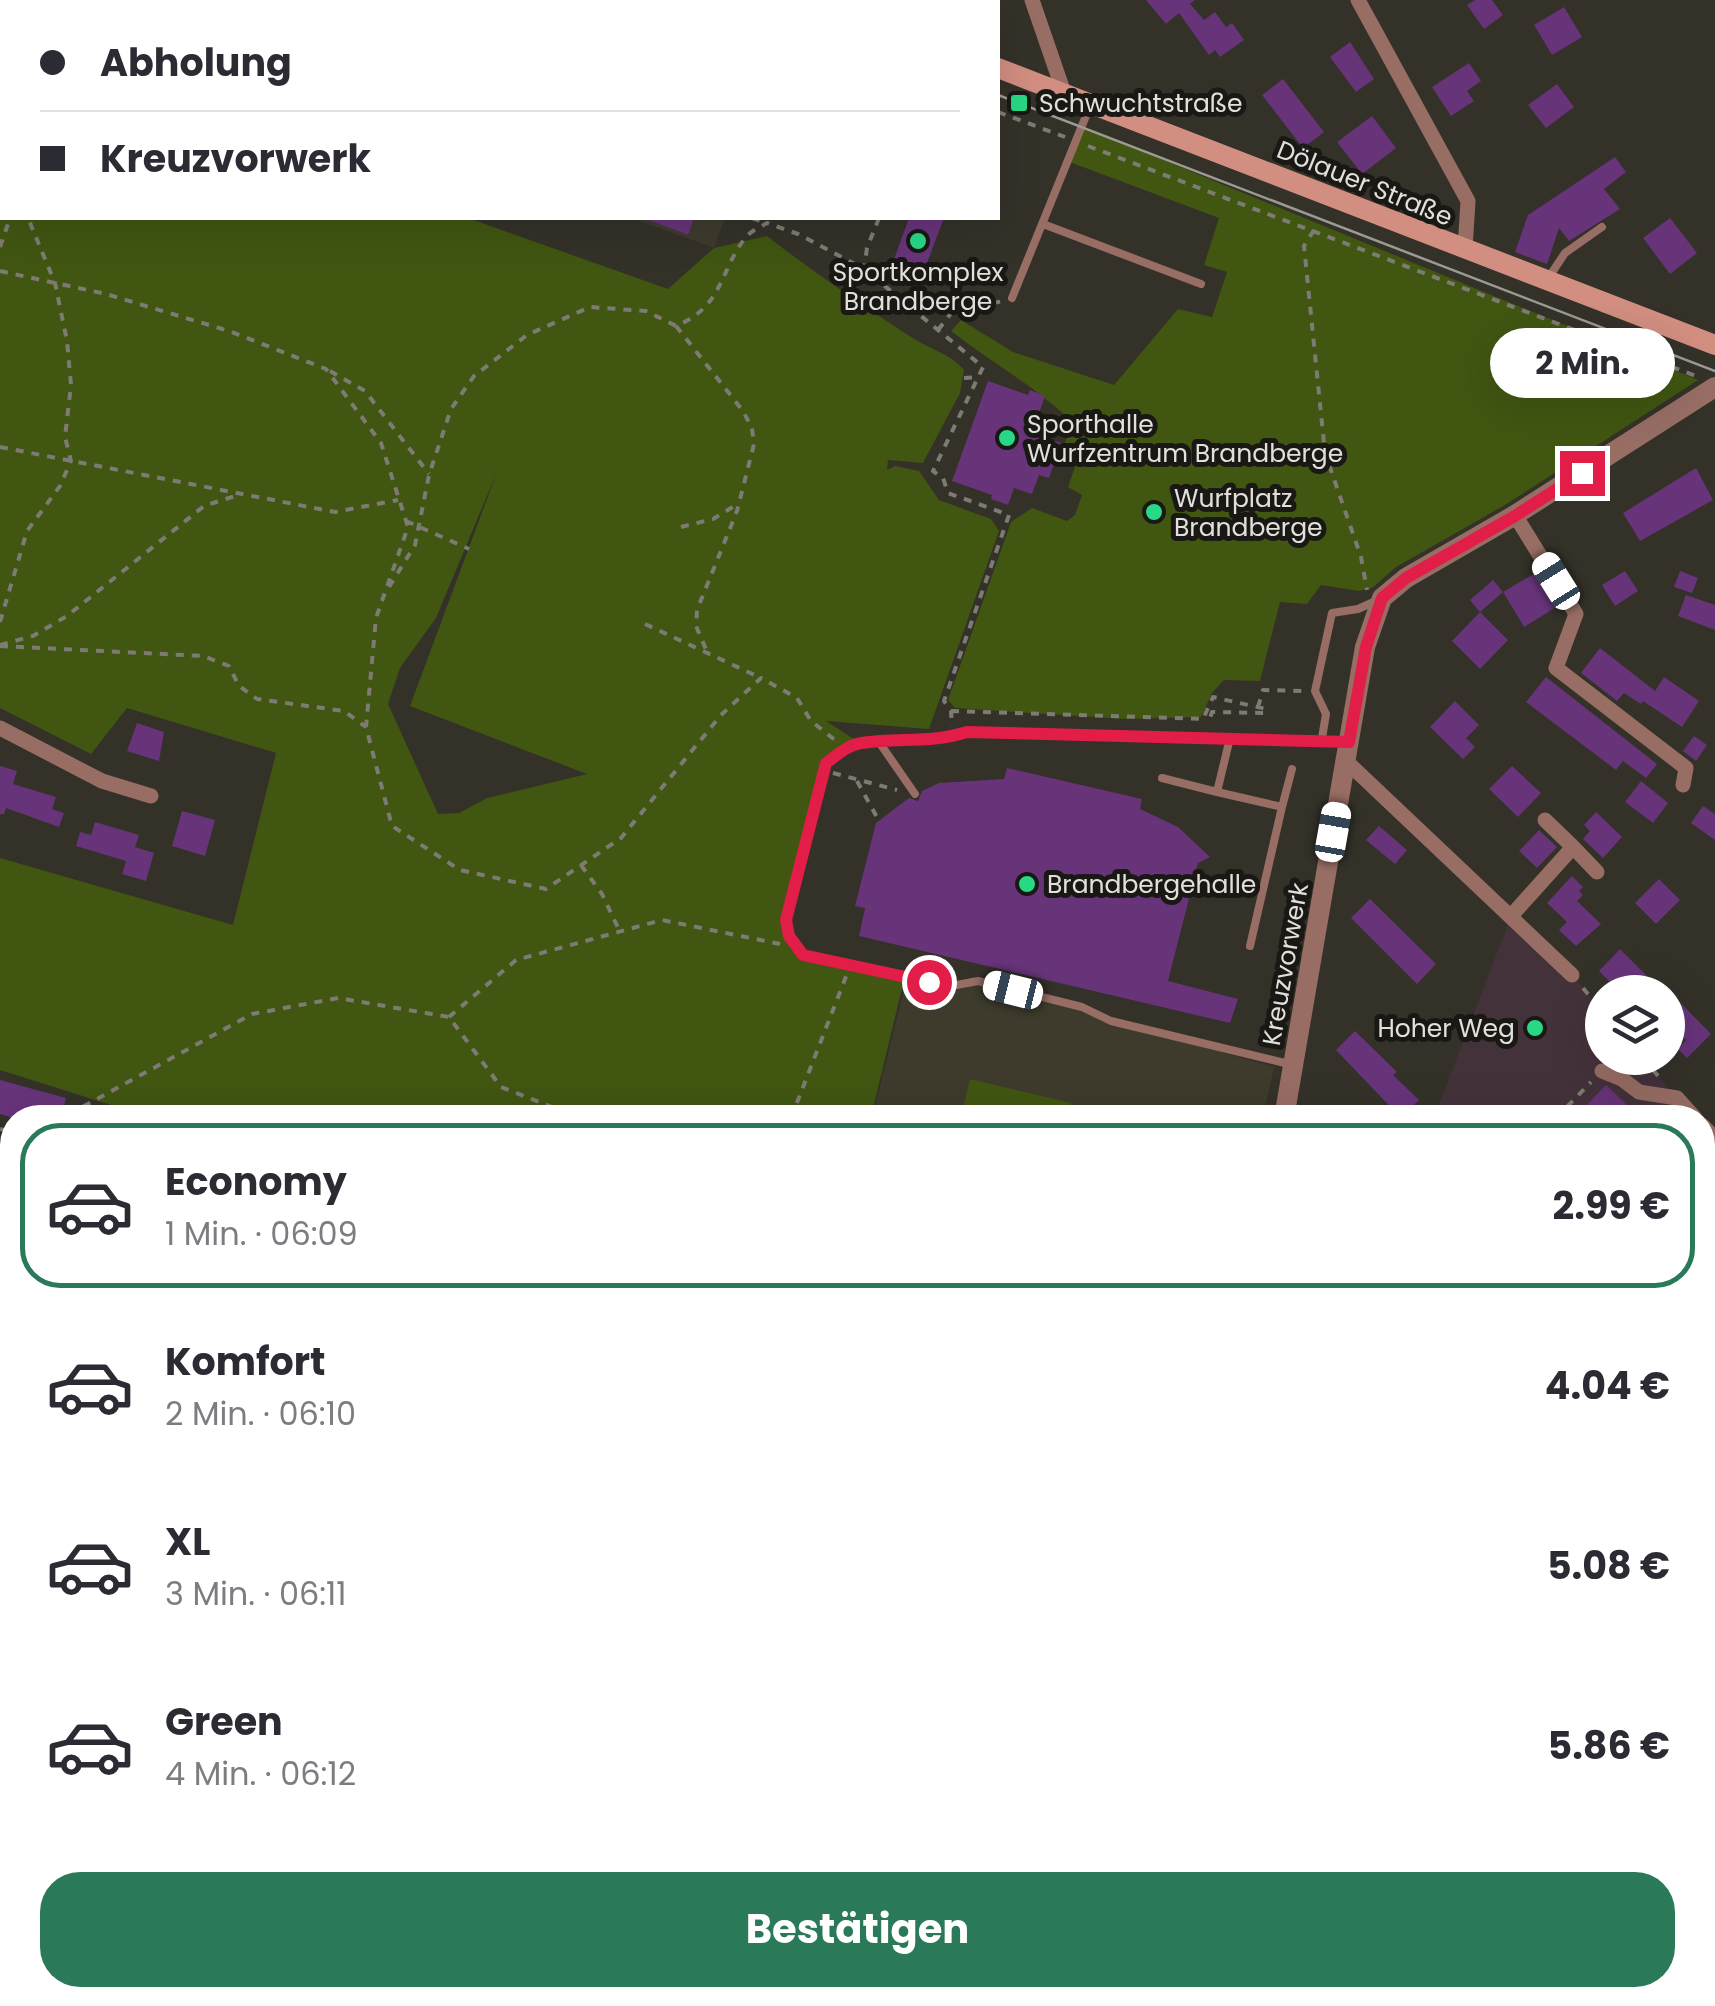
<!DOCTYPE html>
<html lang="de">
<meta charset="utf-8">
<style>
body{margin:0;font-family:Poppins,sans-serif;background:#f7f7f7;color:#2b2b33;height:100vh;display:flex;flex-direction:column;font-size:38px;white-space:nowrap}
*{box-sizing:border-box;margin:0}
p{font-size:32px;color:#7c7c81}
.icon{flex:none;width:55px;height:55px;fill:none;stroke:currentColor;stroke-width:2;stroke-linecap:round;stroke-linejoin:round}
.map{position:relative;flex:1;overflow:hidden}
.sheet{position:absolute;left:0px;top:1105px;width:1715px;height:902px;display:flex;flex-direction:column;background:#fff;border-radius:40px 40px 0 0;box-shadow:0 10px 40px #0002}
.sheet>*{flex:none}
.banner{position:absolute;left:0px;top:0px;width:1000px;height:220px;box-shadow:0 10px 40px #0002;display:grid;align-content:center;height:220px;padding:0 40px;background:#fff}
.fabs{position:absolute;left:1585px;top:975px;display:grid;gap:20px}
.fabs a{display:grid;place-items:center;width:100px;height:100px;border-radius:50%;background:#fff;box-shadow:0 10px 40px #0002;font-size:50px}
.end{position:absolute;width:45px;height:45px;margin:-22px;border:12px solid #e11d48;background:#fff;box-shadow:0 0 0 5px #fff}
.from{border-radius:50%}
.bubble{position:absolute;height:70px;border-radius:35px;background:#fff;box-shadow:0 10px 40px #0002;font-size:32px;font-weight:700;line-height:70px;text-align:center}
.car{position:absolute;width:30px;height:60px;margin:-30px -15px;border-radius:12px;box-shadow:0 0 8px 2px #0007;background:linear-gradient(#fff 24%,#345 0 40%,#fff 0 76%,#345 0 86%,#fff 0)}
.banner b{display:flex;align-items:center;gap:35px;height:95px;font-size:38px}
.banner b+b{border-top:2px solid #e1e1e2}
.banner i{width:25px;height:25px;background:#2b2b33}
ul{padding:18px 0 0;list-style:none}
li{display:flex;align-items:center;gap:30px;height:165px;margin:0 20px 15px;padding:0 20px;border:5px solid transparent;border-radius:40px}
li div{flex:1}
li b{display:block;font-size:38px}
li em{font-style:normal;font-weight:700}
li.active{border-color:#2a7958}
li>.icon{width:90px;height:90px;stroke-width:1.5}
.primary-button{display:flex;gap:20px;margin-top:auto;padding:20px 40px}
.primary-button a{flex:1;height:115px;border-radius:40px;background:#2a7958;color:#fff;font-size:40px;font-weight:700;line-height:115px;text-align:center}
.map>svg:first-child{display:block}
.built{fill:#3e3b2d}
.education{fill:#44323b}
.green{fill:#405611;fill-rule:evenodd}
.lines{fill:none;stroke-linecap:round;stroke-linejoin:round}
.stream{stroke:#445269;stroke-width:5}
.building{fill:#67347a}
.path{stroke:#7d7b74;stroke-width:4;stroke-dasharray:8 8;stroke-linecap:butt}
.service{stroke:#976d64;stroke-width:8}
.minor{stroke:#976d64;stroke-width:15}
.tertiary{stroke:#976d64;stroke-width:20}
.secondary{stroke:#d18e81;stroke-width:20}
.tram{stroke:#9c9a94;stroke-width:2.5}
.route{stroke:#e11d48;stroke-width:12}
.poi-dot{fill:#28d885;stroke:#191815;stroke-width:4}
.labels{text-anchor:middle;stroke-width:10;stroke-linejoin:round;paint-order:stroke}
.poi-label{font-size:25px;fill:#e2e0db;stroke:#191815;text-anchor:start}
.street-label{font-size:25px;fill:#e2e0db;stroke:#191815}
</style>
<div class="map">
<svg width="1715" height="2006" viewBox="0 0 1715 2006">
<rect width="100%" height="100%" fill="#333128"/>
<path class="built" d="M631,218H725L714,248Z
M907,978L951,986L978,981L1082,1007L1111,1021L1274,1067L1263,1117L872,1118Z
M0,1215L12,1218V1444L5,1467L12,1470V1991L0,1988Z
M27,1995H680L677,2006H67Z"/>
<path class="education" d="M1511,916L1572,975L1602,1011V1058H1642L1695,1118H1434Z
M1702,1125L1715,1138V1607L1702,1594Z"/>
<path class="green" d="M0,0H267L2,2V218H468L668,289L714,248L767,236C813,272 862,305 911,337C929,349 950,353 964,370L960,393L923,463L888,460L887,470L895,466L919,471L939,500L991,519L999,531L929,729L826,721L860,743L826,763L786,919L789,936L803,955L904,980L871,1117H149L0,1070V858L233,925L276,753L127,708L91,754L0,708ZM497,472L410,706L587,774L487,798L459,813L438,814L388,704L400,668L436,618Z
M1081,126L1698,380L1505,505L1396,567L1372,588L1359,591L1321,585L1307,604L1280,602L1260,681L1224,680L1212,693L1201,717L1125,719L955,708L948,700L1011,522L1032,508L1067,521L1075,515L1082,495L1068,487L1079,456L1064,446L1072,422C1035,386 992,363 951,331L961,320L1013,352L1114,385L1178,309L1212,317L1227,272L1204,265L1219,218L1067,161Z
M970,1079L1071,1103L1067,1117H961Z
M1715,1418V1561L1702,1549L1703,1431Z
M1703,1594L1715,1607V2006H1284L1288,1995H1702Z"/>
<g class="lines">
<path class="stream" d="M1702,1921L1715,1932"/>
</g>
<path class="building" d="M1146,0H1195L1190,4L1204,20L1215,12L1226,27L1232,23L1244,40L1220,57L1215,50L1209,55L1179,13L1166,24Z
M1475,0H1492L1503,15L1484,29L1467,5Z
M1564,7L1582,37L1552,55L1534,25Z
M1350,42L1374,79L1356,92L1330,57Z
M1469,63L1481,81L1467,91L1474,101L1451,116L1432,87Z
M1283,79L1324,132L1303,148L1262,95Z
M1557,84L1574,107L1546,128L1528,105Z
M1372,116L1396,148L1362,174L1337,142Z
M1615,157L1626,172L1604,189L1620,209L1569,241L1559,228L1547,264L1515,252L1528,215Z
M644,218H694L688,235Z
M909,218H944L922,276L892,265Z
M1670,218L1697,253L1670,274L1643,238Z
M988,381L1028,395L1030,390L1045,396L1032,433L1061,443L1049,478L1039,475L1032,494L1014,488L1008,505L991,499L992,495L952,481Z
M1696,468L1713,500L1640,541L1623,513Z
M1625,571L1638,591L1615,606L1602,585Z
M1680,571L1698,578L1692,593L1674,587Z
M1537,572L1558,606L1524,627L1503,592Z
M1493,580L1503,592L1480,612L1470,600Z
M1686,595L1715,605V630L1678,616Z
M1480,612L1508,640L1480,669L1452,641Z
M1600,648L1655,691L1664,677L1699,701L1682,727L1643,701L1641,704L1624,693L1617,701L1581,673Z
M1546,677L1657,764L1646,778L1623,761L1616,770L1526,702Z
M1455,701L1479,725L1466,738L1475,747L1463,759L1430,727Z
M137,723L164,732L159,761L127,751Z
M1694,736L1707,745L1696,761L1683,751Z
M0,766L17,771L13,784L56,797L52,809L64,813L59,827L6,808L4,814H0Z
M1512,766L1541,793L1518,817L1489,789Z
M1007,768L1142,799L1140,809L1178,827L1210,857L1198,863L1168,981L1238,999L1230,1023L859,936L865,908L855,906L876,823L909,798L918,801L922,791L939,783L1004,779Z
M1641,781L1668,803L1653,823L1625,802Z
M1703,806L1715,814V840L1691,823Z
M182,811L215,820L205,856L172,846Z
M1596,812L1622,837L1603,858L1583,839L1590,831L1584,825Z
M95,822L139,835L135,847L154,853L146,881L122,874L126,861L76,846L80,832L91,835Z
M1379,826L1407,850L1395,864L1366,840Z
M1539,830L1557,847L1537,868L1519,851Z
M1572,876L1583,887L1579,891L1583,895L1577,901L1601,924L1576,946L1559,930L1567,922L1547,903Z
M1659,879L1680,900L1656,924L1635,903Z
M1370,899L1436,964L1417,984L1351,918Z
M1620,949L1663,992H1620L1599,971Z
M1668,990L1711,1034L1687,1058L1678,1049L1686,1040L1668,1023Z
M1355,1031L1397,1072L1393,1075L1419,1100L1401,1118L1336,1050Z
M0,1080L66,1098L61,1118H13L0,1114Z
M1606,1085L1623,1101L1639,1118H1574Z"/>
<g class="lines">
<path class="path" d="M694,0L701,2
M99,2L100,0
M998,112L1065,137
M1088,146L1696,376
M0,200L2,199
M752,218L767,223
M879,218L867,248L864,269L983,367L933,471L943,478L948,493L1009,515L944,701L951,711L952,726
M1314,230L1304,246L1325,453L1361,557L1367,590
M0,247L10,218
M0,271L106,294L229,331L326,369L381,443L408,527L376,618L366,727L392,826L460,870L546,889L621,838L721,715L761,678L797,698L811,721L835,740
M676,326L743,411L752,428L754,444L737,511L697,610L696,626L708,654
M938,330L952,312L1003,301
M330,371L365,391L429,474
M964,378L978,377
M0,447L335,512L398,500
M406,521L469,549
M681,527L713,519L736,505
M389,587L415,545L429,475L451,409L474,376L527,335L590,307L646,311L676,326C724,306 719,271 746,237C751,231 760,227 767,223L798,234L864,269
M0,622L27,531L60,486L71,461L65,437L71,385L67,341L55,283L28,218
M645,624L761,678
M0,645L33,636L67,616L204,506L238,495
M0,646L203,656L229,666L239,686L257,699L344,711L366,727
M1258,707L1263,690L1305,691
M951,711L1203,719L1213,697L1266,709L1264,713L1212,712L1208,724
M833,773L897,790
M857,781L879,821
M581,865L602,894L620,932
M1583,988L1602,1011
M449,1017L516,960L662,920L780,944
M1642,1058L1661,1079
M73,1118L77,1110L252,1014L338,998L449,1017L501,1087L580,1118
M791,1118L847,974
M1556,1118L1591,1082
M0,1129L12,1132
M0,1255L12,1210
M1702,1539L1715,1551
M1702,1557L1715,1569
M1702,1729L1715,1716
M1702,1942L1715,1955
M0,2003L12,2006
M374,2006L377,1995
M387,2006L390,1995"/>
<path class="service" d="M1043,224L1201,284
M1549,277L1565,253L1602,227
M1012,298L1090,106
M1322,738L1326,714L1315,691L1332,613L1358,609L1378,600
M879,742L915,794
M1162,778L1217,792L1230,738
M1217,792L1282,807L1292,769
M1250,946L1282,807
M1293,1065L1111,1021L1082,1007L978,981L951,986L803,955L789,936L786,919L826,763C837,755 848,745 861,743C899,737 927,745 967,732L1346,741
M0,1515L12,1519
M0,1972L12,1976
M82,1995L121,2006
M284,2006L287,1995
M656,2006L660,1995"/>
<path class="minor" d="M1032,0L1063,90
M1358,0L1468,201L1465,249
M333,2L334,0
M555,2V0
M1515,515L1576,614L1556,668L1686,768L1683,785
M0,728L102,781L151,796
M1346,761L1572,975
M1545,820L1573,847
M1511,916L1573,847L1597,872
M1602,1071L1622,1079L1639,1092L1677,1098L1695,1118
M1702,1125L1715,1138
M0,1175L12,1179
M1057,1995L1079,2005
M869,2006L874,1995
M1274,2006L1278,1995"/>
<path class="tertiary" d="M1284,1118L1365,647L1382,598L1406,578L1515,515L1715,387
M837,2006L842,1995"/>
<path class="secondary" d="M805,0L812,2
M998,68L1715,345"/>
<path class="tram" d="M737,0L744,2
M764,0L771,2
M998,95L1715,371"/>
</g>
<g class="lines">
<path class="route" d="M929,982L803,955L789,936L786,920L826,763C837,755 848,745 861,743C899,737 929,744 967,732L1349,742L1366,647L1382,598L1406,578L1515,516L1582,473"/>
</g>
<g class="poi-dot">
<rect x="1009" y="93" width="20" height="20" rx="5"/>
<circle cx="918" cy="241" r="10"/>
<circle cx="1007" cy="438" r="10"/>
<circle cx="1154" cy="512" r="10"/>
<circle cx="1027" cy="884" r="10"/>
<circle cx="1535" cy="1028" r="10"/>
</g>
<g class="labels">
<g class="poi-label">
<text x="1039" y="112">Schwuchtstraße</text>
<text x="918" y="281" text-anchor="middle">Sportkomplex<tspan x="918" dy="29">Brandberge</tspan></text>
<text x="1027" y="433">Sporthalle<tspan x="1027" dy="29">Wurfzentrum Brandberge</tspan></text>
<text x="1174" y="507">Wurfplatz<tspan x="1174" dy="29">Brandberge</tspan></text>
<text x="1047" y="893">Brandbergehalle</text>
<text x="1515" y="1037" text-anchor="end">Hoher Weg</text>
</g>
<g class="street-label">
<text transform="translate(1365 183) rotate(22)" y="9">Dölauer Straße</text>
<text transform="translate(1285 964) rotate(-80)" y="9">Kreuzvorwerk</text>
</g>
</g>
</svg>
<div class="fabs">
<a><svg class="icon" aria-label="layers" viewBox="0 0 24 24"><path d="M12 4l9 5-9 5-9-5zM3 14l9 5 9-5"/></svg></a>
</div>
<i class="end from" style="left:929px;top:982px"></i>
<i class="end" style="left:1582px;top:473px"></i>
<div class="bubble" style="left:1490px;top:328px;width:185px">2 Min.</div>
<i class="car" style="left:1556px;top:581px;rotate:328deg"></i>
<i class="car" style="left:1333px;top:832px;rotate:10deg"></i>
<i class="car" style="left:1013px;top:990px;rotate:284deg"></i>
<div class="banner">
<b><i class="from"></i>Abholung</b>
<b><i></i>Kreuzvorwerk</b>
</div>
<section class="sheet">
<ul>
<li class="active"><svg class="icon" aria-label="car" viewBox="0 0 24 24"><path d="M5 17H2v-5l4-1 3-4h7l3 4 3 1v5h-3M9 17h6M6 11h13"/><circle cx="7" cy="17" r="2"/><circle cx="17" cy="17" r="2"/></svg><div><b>Economy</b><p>1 Min. · 06:09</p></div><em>2.99 €</em></li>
<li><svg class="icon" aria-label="car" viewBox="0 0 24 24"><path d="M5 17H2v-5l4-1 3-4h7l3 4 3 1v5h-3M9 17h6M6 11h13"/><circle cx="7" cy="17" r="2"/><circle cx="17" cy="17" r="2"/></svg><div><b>Komfort</b><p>2 Min. · 06:10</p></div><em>4.04 €</em></li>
<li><svg class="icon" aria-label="car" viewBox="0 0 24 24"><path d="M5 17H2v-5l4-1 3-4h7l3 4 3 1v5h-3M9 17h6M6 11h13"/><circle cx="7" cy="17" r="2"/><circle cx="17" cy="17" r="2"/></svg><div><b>XL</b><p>3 Min. · 06:11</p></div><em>5.08 €</em></li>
<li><svg class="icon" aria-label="car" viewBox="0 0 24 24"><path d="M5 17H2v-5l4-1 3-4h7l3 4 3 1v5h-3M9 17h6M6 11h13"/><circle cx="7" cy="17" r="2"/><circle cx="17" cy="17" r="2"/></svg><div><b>Green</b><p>4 Min. · 06:12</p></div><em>5.86 €</em></li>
</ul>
<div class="primary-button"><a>Bestätigen</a></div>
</section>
</div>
